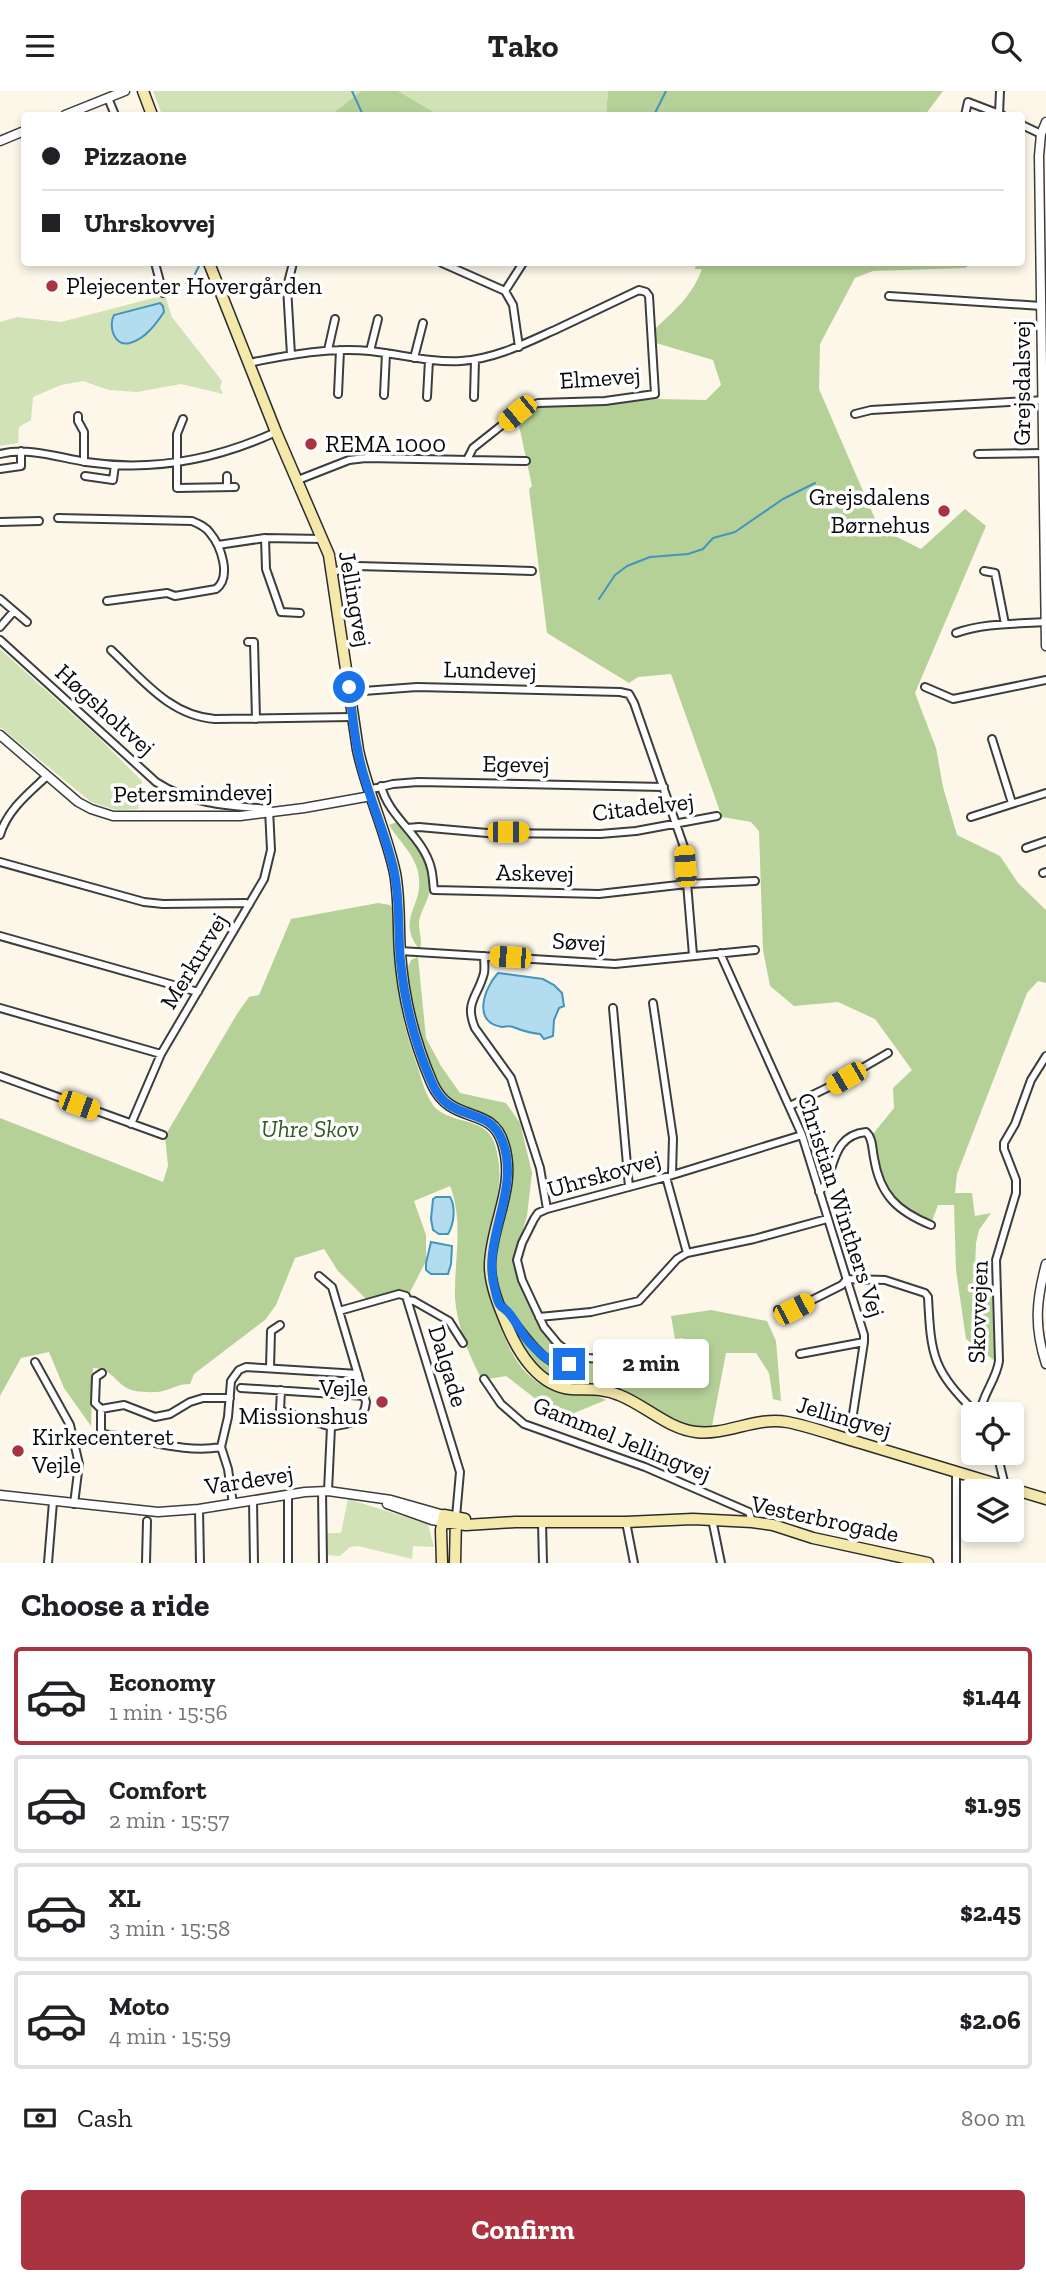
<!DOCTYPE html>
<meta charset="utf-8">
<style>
body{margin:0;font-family:"Zilla Slab",serif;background:#f2f2f2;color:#202124;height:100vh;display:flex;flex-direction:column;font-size:26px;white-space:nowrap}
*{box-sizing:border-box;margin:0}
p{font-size:23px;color:#757577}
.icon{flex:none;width:38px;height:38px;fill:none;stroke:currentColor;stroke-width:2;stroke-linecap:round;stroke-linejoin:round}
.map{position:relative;height:1472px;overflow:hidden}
.drawer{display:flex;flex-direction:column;background:#fff;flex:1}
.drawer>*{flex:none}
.top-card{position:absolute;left:21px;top:21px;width:1004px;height:154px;border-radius:7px;box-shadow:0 4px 10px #0003;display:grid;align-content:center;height:154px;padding:0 21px;background:#fff}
.fabs{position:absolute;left:961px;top:1311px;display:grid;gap:14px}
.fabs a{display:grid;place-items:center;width:63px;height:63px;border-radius:7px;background:#fff;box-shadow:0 4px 10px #0003;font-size:35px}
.end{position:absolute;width:32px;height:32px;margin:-16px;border:9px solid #1a73e8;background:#fff;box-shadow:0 0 0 4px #fff}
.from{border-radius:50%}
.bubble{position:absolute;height:49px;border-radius:7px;background:#fff;box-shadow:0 4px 10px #0003;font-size:23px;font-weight:800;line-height:49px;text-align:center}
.car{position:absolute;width:21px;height:42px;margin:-21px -10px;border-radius:9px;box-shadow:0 0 5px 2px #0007;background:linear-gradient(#f5c518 24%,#345 0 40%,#f5c518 0 76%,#345 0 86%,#f5c518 0)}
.top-card b{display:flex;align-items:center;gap:24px;height:66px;font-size:26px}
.top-card b+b{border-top:2px solid #e0e0e0}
.top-card i{width:18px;height:18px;background:#202124}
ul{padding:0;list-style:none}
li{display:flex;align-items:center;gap:21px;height:98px;margin:0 14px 10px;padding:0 7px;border:4px solid #e0e0e0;border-radius:7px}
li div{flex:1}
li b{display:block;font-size:26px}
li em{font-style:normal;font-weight:800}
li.on{border-color:#a93341}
li>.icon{width:63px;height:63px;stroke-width:1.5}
h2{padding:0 21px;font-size:32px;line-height:84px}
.pay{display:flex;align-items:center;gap:18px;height:77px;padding:0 21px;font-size:26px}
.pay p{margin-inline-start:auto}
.button{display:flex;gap:14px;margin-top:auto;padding:14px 21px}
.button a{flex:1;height:80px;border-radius:7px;background:#a93341;color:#fff;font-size:28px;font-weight:800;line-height:80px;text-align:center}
header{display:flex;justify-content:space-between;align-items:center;height:91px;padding:0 21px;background:#fff;font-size:32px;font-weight:800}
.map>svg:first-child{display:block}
.green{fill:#d1e2b7}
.forest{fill:#b6d198}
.water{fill:#b3dcee;stroke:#4395bc;stroke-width:2}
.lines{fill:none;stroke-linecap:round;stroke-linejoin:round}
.stream{stroke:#4395bc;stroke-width:2}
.minor-casing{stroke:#3d3d3d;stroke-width:10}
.tertiary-casing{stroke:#3d3d3d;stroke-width:11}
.secondary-casing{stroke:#2c2c2c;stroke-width:13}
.minor{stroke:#fff;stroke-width:6}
.tertiary{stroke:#fff;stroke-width:8}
.secondary{stroke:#f5e8ab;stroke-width:10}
.route{stroke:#1a73e8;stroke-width:9}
.poi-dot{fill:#a93341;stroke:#fff;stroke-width:2.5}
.labels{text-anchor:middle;stroke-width:7;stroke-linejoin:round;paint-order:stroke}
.poi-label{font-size:24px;fill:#0a0a0a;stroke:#fff;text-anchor:start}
.street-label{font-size:24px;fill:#0a0a0a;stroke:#fff}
.park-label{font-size:24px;font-style:italic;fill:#325923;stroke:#fff}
</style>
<header><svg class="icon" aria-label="menu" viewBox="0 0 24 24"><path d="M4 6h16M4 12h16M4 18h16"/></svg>Tako<svg class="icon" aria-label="search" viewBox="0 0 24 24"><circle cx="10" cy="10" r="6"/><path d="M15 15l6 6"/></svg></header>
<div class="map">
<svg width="1046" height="1472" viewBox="0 0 1046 1472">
<rect width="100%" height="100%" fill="#fcf7e9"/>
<path class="green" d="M153,0H361L331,24H162Z
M398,0H608L606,24H439Z
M165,204L172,226L222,290L220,296L223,303L181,293L137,301L109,299L83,290L61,294L33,306L31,329L19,336L18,352L0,355V231L17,226L61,231Z
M0,558L99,647L142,690L138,718L116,719L91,711L0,636Z
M348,1408L428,1433L434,1456L413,1455L412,1468L358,1455L350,1456L340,1465L326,1464V1442H341Z"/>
<path class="forest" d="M361,0H398L439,24H331Z
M608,0H943L925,24H606Z
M696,172H973L965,177L873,180L855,187L820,253L819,298L879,437L921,458L965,418L986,435L915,602L936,657L943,696L957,744L1000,765L1018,792L1046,819V892L1038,890L1027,902L957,1083L955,1102H972L975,1125L991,1122L979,1139L976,1152L974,1203L992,1206L995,1270L966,1248L956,1179L954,1114H938L932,1130C890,1124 878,1079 873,1043L894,1017L893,997L912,979L875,928L838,911L794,915L770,895L763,859L759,740L751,731L722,726L671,583L638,586L629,592L547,542L529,398L532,395L517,325L541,314H594L657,308L706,309L721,294L713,269L656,252L655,238C676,218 692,205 702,178H695Z
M397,731C414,745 434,775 430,798C429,809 421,819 419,830C418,840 423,847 420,857H418C397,827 422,816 419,788C418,766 400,752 389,734Z
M378,812L390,814L393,818C394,875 397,919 417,974C421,986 425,1003 433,1014C448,1034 485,1025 494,1051C509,1095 489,1124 484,1165C482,1181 488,1197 493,1212C503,1243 513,1279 544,1295C566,1307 588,1299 606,1309L574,1322H554L506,1285L482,1289C469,1264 457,1236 455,1207C454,1170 464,1130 450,1095L414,1110L426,1144V1170L408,1205L398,1202L369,1211L338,1180L324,1158L295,1167L276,1214L265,1229L194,1283L190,1293C177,1293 175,1297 163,1300C156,1302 143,1301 135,1300C116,1296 114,1277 93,1277L91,1335L64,1297L49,1261L21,1267L0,1305V1027L163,1091L168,1075L165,1045L237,923L249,906L259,904L291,828Z
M418,866L426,947L441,975L460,1002L506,1012L520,1032L532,1082L527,1125L515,1164V1181L535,1225L550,1251L576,1270L595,1268L632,1275L642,1280L654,1291L670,1297L677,1295L688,1287L683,1247L675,1248L671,1225L711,1219L767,1230L776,1250L781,1310L773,1308L769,1282L756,1262H726L712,1335C674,1342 649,1309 616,1297C594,1289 569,1298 548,1286C533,1277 524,1259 517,1244C506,1222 492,1194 494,1168C498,1129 522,1089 508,1048C497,1015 472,1027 453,1012C427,990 408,918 406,884C406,879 409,874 411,869Z"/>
<path class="water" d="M160,212L163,215L164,221C156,233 145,248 130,252C114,256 108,235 114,224Z
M498,882L543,888L554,894L562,902L564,915L559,917L554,929L553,945L544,948L540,943C529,942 523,940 513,936C509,934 506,936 502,936C471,931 485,896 498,882Z
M436,1106H450C456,1116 454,1133 448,1143H439L433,1139L431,1128L433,1108Z
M431,1151L452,1155L451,1173L448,1183H431L426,1179V1172Z"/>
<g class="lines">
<path class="stream" d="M352,0L363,24
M654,24L666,0
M186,192L193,187L199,175
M599,508L615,484L627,475L650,466L688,463L703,458L713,447L735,441L783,408L815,392"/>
<g class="minor-casing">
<path id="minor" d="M108,7L115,24
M999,23L1000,0
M965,24L968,11L1002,24
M1022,34L1041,43
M155,172L163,202
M442,172L505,200L513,214L519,256
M505,200L523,172
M889,205L1041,215
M328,259L335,228
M370,260L378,228
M291,264L287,196L293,172
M414,267L423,232
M248,272C289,264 329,256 370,260C400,263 431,272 461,270C495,268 526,252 557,238C584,225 612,212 639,199L646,201L649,205L655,303L605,310L538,312L521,319L473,357L467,369
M338,303L340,259
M384,304L386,262
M427,306L429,269
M474,306L475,269
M855,323L871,319L1045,309
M78,325V330L84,341V371
M183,328L177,343V397L235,396
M0,363C30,356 56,366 86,371C153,381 215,369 276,341
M978,363L1042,362
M0,378L21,375V360
M85,385L113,389L115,374
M227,385V396
M298,389L349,369L366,367L526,370
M58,427L192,430C199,433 206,436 210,442C221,455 232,486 216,498L175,505L167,502L107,510
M0,431L39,430
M265,447L266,478L281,521L300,522
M218,454L265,447L323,448
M984,480L995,482L1005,533
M332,481L357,475L532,480
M0,508L27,531
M0,536L14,520
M956,542C983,532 1016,533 1045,531
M0,549L156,691C189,713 230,715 269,718L271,759L264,788L161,963L131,1033
M248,551H254L256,628
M111,559C142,588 170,625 215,628L352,626
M925,596L953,608L1046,589
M350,601L417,596L620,601L629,603L634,612L684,756L693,864
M992,648L1012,712
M381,695C389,727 423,745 431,777C433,784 433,792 434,799L599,803L687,793L755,790
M368,699L393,693L418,691L664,696
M971,726L1046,702
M407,737L419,736L487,742L600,743L636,740L717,725
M0,744C7,719 29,702 47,685
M1026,757L1046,750
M0,771L144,811L163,813L246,812L249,814
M1043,782L1046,781
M0,845L198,901
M400,860L615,873L755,859
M720,862L802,1044L864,1244V1251L849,1349
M484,865C484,870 485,877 484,882C478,906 464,911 475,937L511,987L540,1077L547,1118
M653,912L673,1047L672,1084
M0,917L161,963
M613,917L629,1096
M0,985L163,1044
M790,1015L833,994L888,962
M666,1086L687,1162
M819,1101C837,1084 828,1045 866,1041C873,1047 872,1058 874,1067C880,1104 897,1120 931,1134
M319,1185L332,1196L366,1311C364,1333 349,1332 331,1336L328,1400
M848,1188L885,1189L925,1202L928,1206C931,1267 933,1279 977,1323
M408,1209L414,1210L449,1230L463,1252
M501,1215C516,1228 551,1295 575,1266
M778,1219L787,1220L794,1218L842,1194L846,1189
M339,1220L399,1203L406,1205L460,1381L456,1426
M539,1226L591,1221L639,1210L677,1168L687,1162L754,1148L827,1128
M800,1263L864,1251
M613,1269L575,1266L558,1253L544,1236L522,1189L517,1169L522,1152L534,1128L538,1122L547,1118L666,1086L802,1044
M35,1271L70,1334L79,1373L74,1413
M270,1277L271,1240L280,1234
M102,1282L96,1286L95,1312L101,1318V1343C142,1346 181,1363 221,1356
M484,1288L501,1313L524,1333L645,1376L749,1421L752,1431
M241,1297L365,1305
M281,1299L280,1319L331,1336
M101,1318L124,1314L155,1326L170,1323L190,1311L203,1307H230
M980,1323C982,1303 996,1290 999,1270L996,1169L1016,1102V1089L1004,1058V1052L1015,1033L1031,989L1046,965
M997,1362L1005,1395
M322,1400L323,1472
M288,1404V1472
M253,1409L254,1472
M233,1413L228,1378L221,1356L228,1326L231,1290L239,1279L246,1276L358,1283
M199,1418L200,1472
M712,1428L721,1472
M542,1431L543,1472
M626,1431L634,1472
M48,1472L53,1411
M146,1472L147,1430
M956,1472V1381"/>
</g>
<g class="tertiary-casing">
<path id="tertiary" d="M65,24L125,0
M1046,31L1041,43L1039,65L1046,555
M0,50L24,40
M0,644L78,711L91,718L113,725H240L304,717L371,705
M1046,1173C1036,1210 1034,1236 1046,1273
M0,1404L158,1421L199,1418L305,1401L328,1400L391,1409L444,1424
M387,1413L432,1429L443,1431"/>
</g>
<g class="secondary-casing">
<path id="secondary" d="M143,0L152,24
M209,172L276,341L329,464L358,659C367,701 386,740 395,782C400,809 398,835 400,862C403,908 414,950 432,992C451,1035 491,1013 503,1052C517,1095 492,1130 490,1172C489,1193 500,1218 508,1237C519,1263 539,1295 571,1298C588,1299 603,1297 619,1304C645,1314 668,1338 696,1341C726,1345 757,1325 787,1331C813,1336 838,1346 864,1353C925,1371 985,1390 1046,1408
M443,1431L466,1434L515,1431H626L693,1428L752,1431L773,1434L813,1447L928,1472
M442,1472L441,1439L444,1424L465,1428
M455,1472L456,1427"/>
</g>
<use href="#minor" class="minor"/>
<use href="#tertiary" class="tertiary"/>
<use href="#secondary" class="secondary"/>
</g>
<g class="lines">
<path class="route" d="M349,596C353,626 355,656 364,685C373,717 387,747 394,780C400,808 398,836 400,865C404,910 414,951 432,992C450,1034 488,1013 502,1049C522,1100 480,1148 495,1199C496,1203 497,1210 500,1214C502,1217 505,1218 508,1221C516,1230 521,1242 529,1251C540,1262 552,1276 569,1273"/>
</g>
<g class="poi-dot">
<circle cx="52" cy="195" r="7"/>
<circle cx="311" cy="353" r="7"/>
<circle cx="944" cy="420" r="7"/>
<circle cx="382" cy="1311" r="7"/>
<circle cx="18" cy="1360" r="7"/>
</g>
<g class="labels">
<g class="poi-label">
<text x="66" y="203">Plejecenter Hovergården</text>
<text x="325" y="361">REMA 1000</text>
<text x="930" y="414" text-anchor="end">Grejsdalens<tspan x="930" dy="28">Børnehus</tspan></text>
<text x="368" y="1305" text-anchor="end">Vejle<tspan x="368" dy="28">Missionshus</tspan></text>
<text x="32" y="1354">Kirkecenteret<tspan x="32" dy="28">Vejle</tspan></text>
</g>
<g class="street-label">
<text transform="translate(600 287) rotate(-4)" y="8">Elmevej</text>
<text transform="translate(1022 292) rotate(-90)" y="8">Grejsdalsvej</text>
<text transform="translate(355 508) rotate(80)" y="8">Jellingvej</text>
<text transform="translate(490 579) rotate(1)" y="8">Lundevej</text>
<text transform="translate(105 619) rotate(42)" y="8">Høgsholtvej</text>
<text transform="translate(516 673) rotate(1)" y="8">Egevej</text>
<text transform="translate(193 702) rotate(-1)" y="8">Petersmindevej</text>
<text transform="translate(643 716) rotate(-7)" y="8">Citadelvej</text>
<text transform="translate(535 782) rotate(1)" y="8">Askevej</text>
<text transform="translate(579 851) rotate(3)" y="8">Søvej</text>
<text transform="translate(194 870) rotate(-59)" y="8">Merkurvej</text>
<text transform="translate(604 1083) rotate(-16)" y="8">Uhrskovvej</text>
<text transform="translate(841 1114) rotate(72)" y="8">Christian Winthers Vej</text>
<text transform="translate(978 1221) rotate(-88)" y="8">Skovvejen</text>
<text transform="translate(448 1275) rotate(73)" y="8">Dalgade</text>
<text transform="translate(844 1326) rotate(16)" y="8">Jellingvej</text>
<text transform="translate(622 1348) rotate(22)" y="8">Gammel Jellingvej</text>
<text transform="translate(249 1389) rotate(-9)" y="8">Vardevej</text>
<text transform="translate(825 1428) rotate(12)" y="8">Vesterbrogade</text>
</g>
<g class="park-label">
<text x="310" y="1046">Uhre Skov</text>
</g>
</g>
</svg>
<div class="fabs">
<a><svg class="icon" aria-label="locate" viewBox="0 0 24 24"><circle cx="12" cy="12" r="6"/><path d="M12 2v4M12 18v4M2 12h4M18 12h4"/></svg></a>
<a><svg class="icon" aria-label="layers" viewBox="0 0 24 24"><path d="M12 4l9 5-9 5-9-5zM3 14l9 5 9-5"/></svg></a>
</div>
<i class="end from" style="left:349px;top:596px"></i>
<i class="end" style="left:569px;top:1273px"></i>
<div class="bubble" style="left:593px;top:1248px;width:116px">2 min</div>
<i class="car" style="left:517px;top:322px;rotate:231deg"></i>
<i class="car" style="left:508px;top:741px;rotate:90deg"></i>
<i class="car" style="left:685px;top:775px;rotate:356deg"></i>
<i class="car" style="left:510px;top:866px;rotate:274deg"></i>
<i class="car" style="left:846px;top:987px;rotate:240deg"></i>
<i class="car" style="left:79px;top:1014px;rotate:110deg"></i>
<i class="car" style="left:794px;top:1218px;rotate:63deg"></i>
<div class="top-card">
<b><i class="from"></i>Pizzaone</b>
<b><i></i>Uhrskovvej</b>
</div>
</div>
<section class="drawer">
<h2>Choose a ride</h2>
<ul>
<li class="on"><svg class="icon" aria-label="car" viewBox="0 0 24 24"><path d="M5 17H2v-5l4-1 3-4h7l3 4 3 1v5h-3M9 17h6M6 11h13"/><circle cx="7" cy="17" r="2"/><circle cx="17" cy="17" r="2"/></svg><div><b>Economy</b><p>1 min · 15:56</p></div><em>$1.44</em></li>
<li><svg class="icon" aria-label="car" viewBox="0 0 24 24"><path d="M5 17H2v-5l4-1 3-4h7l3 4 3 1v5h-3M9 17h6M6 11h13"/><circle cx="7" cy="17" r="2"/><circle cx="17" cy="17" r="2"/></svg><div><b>Comfort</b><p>2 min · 15:57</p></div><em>$1.95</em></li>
<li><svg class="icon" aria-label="car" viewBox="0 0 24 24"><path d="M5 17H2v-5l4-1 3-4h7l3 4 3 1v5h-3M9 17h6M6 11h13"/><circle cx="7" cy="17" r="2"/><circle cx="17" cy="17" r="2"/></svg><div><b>XL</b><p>3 min · 15:58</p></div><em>$2.45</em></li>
<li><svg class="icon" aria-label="car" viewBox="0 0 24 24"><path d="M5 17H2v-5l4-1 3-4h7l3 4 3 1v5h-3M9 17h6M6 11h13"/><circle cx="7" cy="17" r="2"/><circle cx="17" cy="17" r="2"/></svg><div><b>Moto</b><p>4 min · 15:59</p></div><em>$2.06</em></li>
</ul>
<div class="pay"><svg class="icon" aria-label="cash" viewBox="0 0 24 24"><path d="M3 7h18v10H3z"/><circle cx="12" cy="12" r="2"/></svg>Cash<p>800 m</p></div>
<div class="button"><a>Confirm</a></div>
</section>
